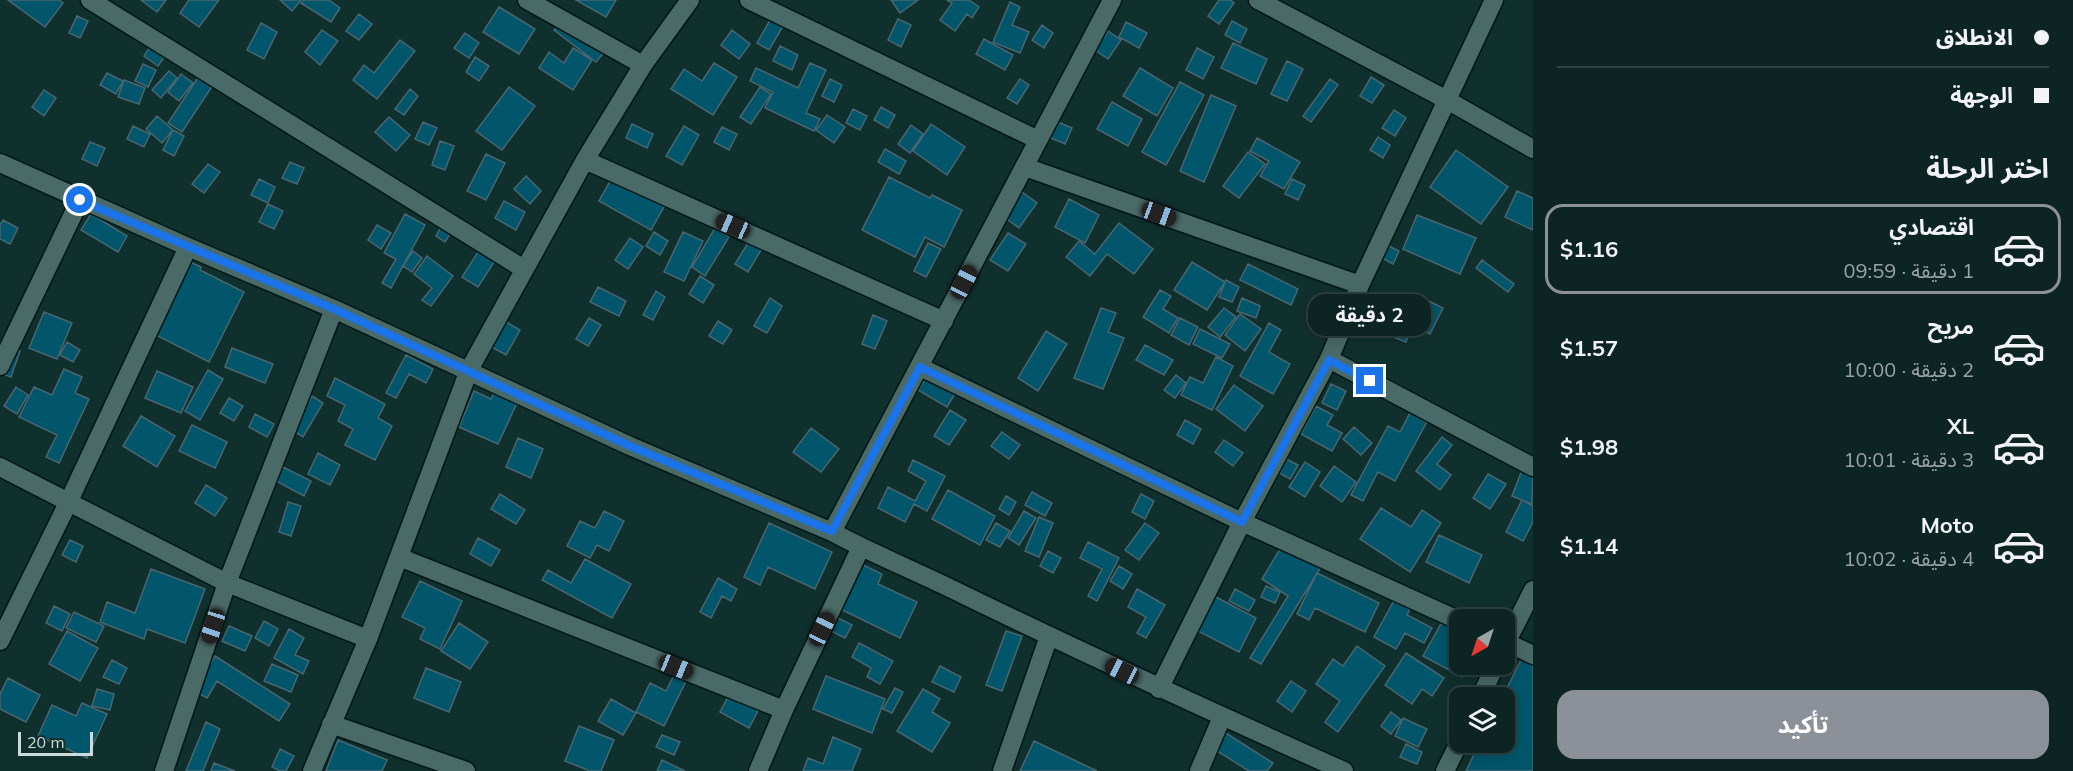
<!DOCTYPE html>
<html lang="ar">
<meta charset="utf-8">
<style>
body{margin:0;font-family:Mulish,"Noto Sans Arabic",sans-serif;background:#152c2a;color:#f1f3f6;direction:rtl;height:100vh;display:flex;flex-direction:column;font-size:22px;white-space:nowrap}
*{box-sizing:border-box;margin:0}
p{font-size:20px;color:#9aa4a5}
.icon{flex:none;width:33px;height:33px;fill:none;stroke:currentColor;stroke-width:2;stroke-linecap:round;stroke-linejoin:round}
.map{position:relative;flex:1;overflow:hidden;direction:ltr}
.side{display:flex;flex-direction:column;background:#0c2422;width:540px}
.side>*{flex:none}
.top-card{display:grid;align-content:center;height:132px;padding:0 24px;background:#0c2422}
.needle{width:39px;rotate:219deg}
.controls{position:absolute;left:1449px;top:609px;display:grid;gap:12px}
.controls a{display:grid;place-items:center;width:66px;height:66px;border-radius:12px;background:#0c2422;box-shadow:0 3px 15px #0003,0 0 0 2px #2c4140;font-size:30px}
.scale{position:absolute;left:18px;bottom:15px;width:75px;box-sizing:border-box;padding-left:6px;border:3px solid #cadcda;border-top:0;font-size:16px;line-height:21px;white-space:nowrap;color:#cadcda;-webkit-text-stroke:4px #10302e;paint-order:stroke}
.end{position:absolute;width:27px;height:27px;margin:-14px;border:8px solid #1a73e8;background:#fff;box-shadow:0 0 0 3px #fff}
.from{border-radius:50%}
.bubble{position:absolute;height:42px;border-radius:18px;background:#0c2422;box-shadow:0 3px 15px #0003,0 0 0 2px #2c4140;font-size:20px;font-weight:700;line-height:42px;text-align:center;direction:rtl}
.car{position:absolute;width:18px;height:36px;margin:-18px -9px;border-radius:8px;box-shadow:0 0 4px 2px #0007;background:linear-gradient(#222 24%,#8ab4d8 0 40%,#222 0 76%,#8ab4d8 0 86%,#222 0)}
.top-card b{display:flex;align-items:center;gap:21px;height:57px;font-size:22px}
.top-card b+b{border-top:2px solid #2c4140}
.top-card i{width:15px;height:15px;background:#f1f3f6}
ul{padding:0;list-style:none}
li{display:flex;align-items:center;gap:18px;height:90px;margin:0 12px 9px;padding:0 12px;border:3px solid transparent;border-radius:18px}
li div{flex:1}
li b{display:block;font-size:22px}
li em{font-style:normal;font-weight:700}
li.selected{border-color:#8c9099}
li>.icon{width:54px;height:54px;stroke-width:1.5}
h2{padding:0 24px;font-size:27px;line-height:72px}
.primary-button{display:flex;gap:12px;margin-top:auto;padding:12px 24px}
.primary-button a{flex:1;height:69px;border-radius:18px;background:#8c9099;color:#fff;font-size:24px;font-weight:700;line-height:69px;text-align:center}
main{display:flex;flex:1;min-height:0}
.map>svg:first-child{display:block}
.building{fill:#02566b;stroke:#496670;stroke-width:1.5}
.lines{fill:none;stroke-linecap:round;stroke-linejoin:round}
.street-casing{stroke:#011715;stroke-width:21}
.street{stroke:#4a6a67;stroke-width:18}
.route{stroke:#1a73e8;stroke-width:8}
</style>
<main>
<section class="side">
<div class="top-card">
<b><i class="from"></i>الانطلاق</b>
<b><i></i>الوجهة</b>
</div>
<h2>اختر الرحلة</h2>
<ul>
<li class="selected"><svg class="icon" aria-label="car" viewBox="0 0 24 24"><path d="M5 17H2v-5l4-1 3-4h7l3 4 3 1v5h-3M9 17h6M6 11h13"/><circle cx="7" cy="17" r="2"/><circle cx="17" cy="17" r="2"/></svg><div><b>اقتصادي</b><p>1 دقيقة · 09:59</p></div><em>$1.16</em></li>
<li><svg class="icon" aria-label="car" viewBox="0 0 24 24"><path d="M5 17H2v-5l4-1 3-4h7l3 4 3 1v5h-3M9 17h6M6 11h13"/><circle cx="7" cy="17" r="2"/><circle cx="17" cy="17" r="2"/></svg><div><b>مريح</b><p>2 دقيقة · 10:00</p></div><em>$1.57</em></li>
<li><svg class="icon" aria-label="car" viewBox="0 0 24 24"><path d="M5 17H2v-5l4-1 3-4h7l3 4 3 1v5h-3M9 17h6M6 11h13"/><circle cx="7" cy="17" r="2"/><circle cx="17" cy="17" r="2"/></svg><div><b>XL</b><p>3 دقيقة · 10:01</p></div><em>$1.98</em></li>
<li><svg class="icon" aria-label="car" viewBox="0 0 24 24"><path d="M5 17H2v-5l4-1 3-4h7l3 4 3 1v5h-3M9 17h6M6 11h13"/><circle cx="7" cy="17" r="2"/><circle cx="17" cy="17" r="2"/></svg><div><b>Moto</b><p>4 دقيقة · 10:02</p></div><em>$1.14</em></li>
</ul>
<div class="primary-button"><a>تأكيد</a></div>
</section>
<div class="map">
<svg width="1533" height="771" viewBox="0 0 1533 771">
<rect width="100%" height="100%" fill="#10302e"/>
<path class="building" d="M8,0H59L63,3L45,27Z
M141,0H166L157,12Z
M189,0H219L199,27L180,13Z
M280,0H301L292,11Z
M304,0H329L340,8L331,22L301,3Z
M576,0H616L606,17Z
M891,0H918L900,13Z
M947,0H969L979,7L972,18L967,14L955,31L940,20L952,3Z
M1219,0H1230L1234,3L1219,24L1208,16Z
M1010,2L1020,7L1012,25L1029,32L1020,53L993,42Z
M499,7L535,29L519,54L483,32Z
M774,13L786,21L769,50L757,43Z
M359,14L372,24L359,40L346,31Z
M77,16L88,21L80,38L69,33Z
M564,17L606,50L596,62L554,30Z
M898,19L911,25L901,47L888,40Z
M1232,21L1247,29L1240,43L1225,35Z
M1126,22L1147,33L1139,48L1119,37Z
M261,23L277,32L264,59L247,50Z
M1042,25L1053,33L1044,48L1032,40Z
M322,30L338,41L320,65L305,52Z
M732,30L750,44L739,59L721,45Z
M1108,31L1121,40L1108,59L1095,50Z
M465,33L479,43L469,58L454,48Z
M984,39L1013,55L1005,70L976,54Z
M155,40L169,50L158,66L144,56Z
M400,40L415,51L377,99L353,80L364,65L374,73Z
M1233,43L1267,59L1256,84L1221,68Z
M780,46L798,55L792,70L773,61Z
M573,48L592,60L573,90L539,68L549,52L564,63Z
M1197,48L1214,57L1203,79L1186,70Z
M475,57L489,66L479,81L466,72Z
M1287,61L1303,69L1287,101L1271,94Z
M714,63L737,77L713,115L671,89L684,69L702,81Z
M810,63L826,70L806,113L820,119L814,131L765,108L773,92L750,81L756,68L798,88Z
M143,64L156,70L148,87L135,81Z
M1140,68L1173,88L1157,116L1123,96Z
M169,71L177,78L161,98L152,90Z
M107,73L123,81L116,94L100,85Z
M181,74L193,83L179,101L168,92Z
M199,76L213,85L182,132L168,123Z
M1371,77L1384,85L1372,103L1360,96Z
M830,79L842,85L834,102L822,96Z
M1020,79L1029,85L1017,104L1007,98Z
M1330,79L1338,85L1311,122L1303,116Z
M124,80L145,88L139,104L118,97Z
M1180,82L1204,95L1166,165L1142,152Z
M509,87L535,106L502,150L476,131Z
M760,87L771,94L751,124L740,117Z
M410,89L418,96L404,115L395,109Z
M44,90L56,98L44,116L32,107Z
M1211,95L1236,106L1204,182L1180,171Z
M1112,102L1142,119L1128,146L1097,129Z
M881,107L895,115L888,128L874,120Z
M853,109L867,116L860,130L846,123Z
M1394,110L1406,118L1395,136L1382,128Z
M827,115L845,127L834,143L816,130Z
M157,116L173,130L162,143L146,129Z
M389,117L410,135L396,151L375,132Z
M1056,121L1072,128L1065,144L1049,137Z
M423,122L437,128L429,145L415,139Z
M632,124L653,134L647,148L626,138Z
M931,124L965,147L947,175L913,151Z
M911,125L923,134L910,153L898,144Z
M133,126L150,134L144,147L127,139Z
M684,126L699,135L682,165L666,156Z
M722,127L737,134L729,150L714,142Z
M173,130L184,136L174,156L163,150Z
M1378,137L1390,145L1383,158L1370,150Z
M1257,138L1300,162L1284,189L1260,176L1269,161L1250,151Z
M440,141L454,146L445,170L432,165Z
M90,142L105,148L97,166L82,159Z
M885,149L906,161L899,174L878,162Z
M1456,150L1508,187L1481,224L1430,187Z
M1248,152L1265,164L1239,198L1223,186Z
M486,154L505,163L486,200L467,191Z
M290,162L304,168L297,184L282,178Z
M208,164L220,172L204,193L192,184Z
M526,176L541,191L530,204L514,189Z
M613,176L665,205L651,230L599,201Z
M889,177L930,198L932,195L962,210L944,247L925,237L915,257L862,230Z
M259,179L275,187L268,203L251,195Z
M1292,179L1305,185L1298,200L1285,194Z
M1517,191L1533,198V230L1505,217Z
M1022,192L1037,203L1019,228L1004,217Z
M1069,199L1099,215L1085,243L1055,227Z
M504,201L525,212L516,230L495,218Z
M268,204L283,211L274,229L259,222Z
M91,214L127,236L118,252L81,230Z
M405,214L425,225L391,288L382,283L396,259L384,253Z
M1417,215L1476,238L1460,274L1403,249Z
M3,220L18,228L10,244L0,239V225Z
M445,220L455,226L445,242L436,236Z
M1119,223L1153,249L1134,274L1107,254L1090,276L1066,257L1079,241L1095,254Z
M377,225L391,233L381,249L368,240Z
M715,228L729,237L705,276L692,267Z
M654,232L668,241L660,255L646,246Z
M683,232L703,241L684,281L664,272Z
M1008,233L1026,244L1008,271L990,260Z
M753,235L765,243L748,272L735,264Z
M487,238L503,248L478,287L462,277Z
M630,238L643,247L628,269L615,260Z
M928,243L941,249L926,277L914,271Z
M1385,244L1399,251L1393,264L1378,256Z
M413,251L422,258L412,272L403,266Z
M427,256L453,276L431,306L422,300L432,288L414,274Z
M1482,260L1514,284L1508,292L1476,268Z
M188,261L201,267L200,270L244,292L209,362L152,333Z
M1192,262L1225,282L1207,310L1174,290Z
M1248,264L1298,289L1291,305L1240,280Z
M700,276L714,285L703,303L689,294Z
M1226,280L1239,287L1232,302L1219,297Z
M598,287L626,301L619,316L590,302Z
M1160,290L1171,296L1163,309L1178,318L1169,333L1143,317Z
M656,291L665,297L653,320L643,315Z
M1379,293L1419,309L1406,342L1365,326Z
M770,298L782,306L767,333L754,326Z
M1242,298L1260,306L1256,318L1237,311Z
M1429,301L1443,308L1430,334L1416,327Z
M1101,308L1116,313L1108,332L1124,338L1103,389L1074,378Z
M1224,308L1236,317L1220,337L1208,327Z
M44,312L72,323L57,359L29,348Z
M1240,314L1261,329L1245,351L1225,335Z
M873,315L887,321L875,349L862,344Z
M589,318L601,325L588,346L576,339Z
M1180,318L1198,327L1189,345L1171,335Z
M501,319L520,330L506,355L486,344Z
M718,321L732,330L723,344L709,336Z
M1269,323L1281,330L1269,352L1290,364L1273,394L1240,376Z
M1200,329L1230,344L1222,358L1193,344Z
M1046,331L1067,344L1038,391L1018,378Z
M67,342L80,350L73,362L60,355Z
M1145,345L1173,360L1164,375L1136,360Z
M8,347L20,351L11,377L0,373Z
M232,348L273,364L265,383L225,367Z
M406,355L433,369L426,383L409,374L396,398L386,393Z
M1216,357L1233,366L1212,410L1181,395L1190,377L1203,383Z
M934,364L963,380L947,407L918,390Z
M64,369L82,377L75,393L89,399L59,463L46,457L57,435L19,417L34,387L52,395Z
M208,370L223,379L200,420L185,411Z
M157,371L193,387L181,413L145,398Z
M1176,375L1186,383L1175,398L1164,390Z
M335,378L385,404L378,418L392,426L375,460L345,445L353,429L338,421L345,405L327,396Z
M1331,384L1346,391L1337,410L1322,403Z
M1234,385L1263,406L1245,431L1216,409Z
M16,387L28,395L17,414L4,406Z
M474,391L491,399L494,393L517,403L498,444L459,427Z
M312,396L323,403L303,437L292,430Z
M229,398L243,406L234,421L220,413Z
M1414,405L1431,414L1395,481L1378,472L1363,501L1351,495L1388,426L1400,432Z
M1316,406L1333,415L1327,425L1342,433L1332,451L1301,434Z
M950,410L966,420L949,445L934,436Z
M255,414L274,424L267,437L249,427Z
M141,416L175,436L157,467L123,446Z
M1185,420L1201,429L1193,444L1177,435Z
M192,425L227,442L215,468L179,451Z
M1354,427L1372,443L1361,455L1343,439Z
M811,428L839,449L821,472L793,452Z
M1002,432L1020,445L1009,459L991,446Z
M1442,437L1452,445L1437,464L1451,475L1440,490L1416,471Z
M518,438L543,449L531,478L506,467Z
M1224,440L1243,453L1233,466L1215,452Z
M318,453L340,465L330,485L308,474Z
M1277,454L1298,465L1290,479L1269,467Z
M913,460L945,476L927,511L914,504L905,522L878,508L888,487L915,501L926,481L908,471Z
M1305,462L1320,472L1305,497L1289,487Z
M1334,466L1356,482L1342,502L1320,486Z
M283,467L311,481L304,496L276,481Z
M1522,470L1533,474L1532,504L1512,496Z
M1488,474L1506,484L1490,509L1473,498Z
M206,485L227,498L215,516L195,503Z
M948,490L995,516L980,545L932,519Z
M1032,492L1052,503L1045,516L1025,505Z
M500,494L525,510L516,524L491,509Z
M1141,494L1154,501L1145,519L1132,512Z
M1006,496L1016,502L1009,515L999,509Z
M1522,500L1533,506V522L1523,541L1506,532Z
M288,502L301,506L291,536L279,532Z
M1381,508L1411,527L1422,510L1441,523L1410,572L1360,539Z
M604,511L624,521L609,551L597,545L590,558L567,546L580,521L595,528Z
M1024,511L1036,518L1019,545L1008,538Z
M1039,517L1053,523L1039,557L1025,551Z
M769,523L832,552L815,589L768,567L760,585L744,577Z
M996,523L1010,531L1000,547L986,540Z
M1145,523L1159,533L1139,560L1125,550Z
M1439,535L1482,555L1469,583L1426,562Z
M478,538L500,550L491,566L470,554Z
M70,540L83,546L76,562L62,555Z
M1088,542L1119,558L1097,601L1088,596L1102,569L1080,558Z
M1283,544L1321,567L1261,664L1250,658L1288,596L1262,579Z
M1048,551L1061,558L1053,573L1040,566Z
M585,559L631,584L612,618L542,580L548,570L571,583Z
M859,563L882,574L878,584L917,602L900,638L838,608Z
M1119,566L1132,574L1123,589L1110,581Z
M151,569L205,589L185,643L147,629L144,639L100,622L107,602L135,613Z
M1317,573L1379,603L1365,632L1315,608L1309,620L1297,614Z
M718,578L737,589L731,601L722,596L711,618L700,612Z
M420,581L462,601L440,649L420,639L425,628L402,617Z
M1266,586L1280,592L1275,603L1261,597Z
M1137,589L1165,605L1146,638L1137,633L1146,617L1128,607Z
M1235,589L1255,600L1249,611L1229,601Z
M1397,595L1413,603L1407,615L1432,628L1424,643L1405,633L1396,649L1374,637Z
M1214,596L1256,618L1239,652L1196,630Z
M54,606L70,614L62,631L46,623Z
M74,612L104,626L96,642L66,628Z
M838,618L852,625L845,638L831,631Z
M264,621L278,629L269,646L255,638Z
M1442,622L1460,632V664H1469L1462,677L1423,656Z
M459,623L488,642L470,669L441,651Z
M229,626L252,636L245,651L222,641Z
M289,629L304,638L295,655L309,661L303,674L274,658Z
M67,631L98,648L80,681L49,664Z
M1006,631L1022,636L1002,691L986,685Z
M859,643L893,661L880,684L867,677L871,668L852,657Z
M1357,646L1385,666L1338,732L1325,722L1340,701L1316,684L1333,659L1343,666Z
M1406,653L1444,678L1432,696L1422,689L1412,704L1385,685Z
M215,656L290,704L279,721L217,681L207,698L193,690Z
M1522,658L1533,663V771H1466L1480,742H1504V698H1502Z
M112,660L127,668L119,684L103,677Z
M272,664L298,675L291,692L264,681Z
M940,666L961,677L954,692L932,682Z
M426,668L461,682L449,712L414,698Z
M676,671L688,677L664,726L636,712L650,683L666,691Z
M826,676L885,699L872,733L813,709Z
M8,678L40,695L26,722L0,709V694Z
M1291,681L1306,691L1292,712L1277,701Z
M895,688L903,692L892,713L883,709Z
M97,689L114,694L110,710L92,706Z
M923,689L940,699L932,712L950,723L932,752L897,731Z
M731,691L760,707L749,728L720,712Z
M611,699L636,713L623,735L598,721Z
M82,703L107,714L87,758L38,736L52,705L76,716Z
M1391,712L1401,720L1391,734L1381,726Z
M1403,718L1427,729L1418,747L1395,736Z
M206,722L220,729L203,771H186Z
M579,726L614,740L601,771H590L565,761Z
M1221,730L1273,763L1267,771H1249L1211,747Z
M662,735L680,742L674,755L656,747Z
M833,737L861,749L852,771H803L808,758L823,764Z
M338,740L387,760L382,771H326Z
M1034,741L1097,771H1020Z
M1406,744L1422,752L1417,764L1400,757Z
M280,749L294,756L286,771H280L272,767Z
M662,760L685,771H657Z
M214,763L235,771H211Z"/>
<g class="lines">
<g class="street-casing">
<path id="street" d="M90,0L524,269
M527,0L643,65
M749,0L1038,140
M1258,0L1447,100L1533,149
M585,160L944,321
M0,163L188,247L334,309L630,446L832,532C875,555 920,573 964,595C1090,656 1216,714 1344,771
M1025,167L1360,285
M1329,359L1533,467
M0,366L80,200
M920,367L1242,522L1460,621
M0,467L227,583L368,639
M832,532C927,355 1018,177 1112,0
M399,557L784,710
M0,641L68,503L188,247
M1504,641L1533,655
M1504,647L1533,590
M1159,689L1242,522L1329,359L1360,285L1494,0
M1480,698L1496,664
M331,724L466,771
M164,771L227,583L334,309
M312,771L368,639L469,370L585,160L643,65L690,0
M758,771L784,710L861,547
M1002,771L1049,636
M1199,771L1222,717
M1445,771L1460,741"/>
</g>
<use href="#street" class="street"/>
</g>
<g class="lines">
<path class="route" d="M80,200L334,309L630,446L832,531L920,367L1242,522L1329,360L1370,381"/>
</g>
</svg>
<div class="controls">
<a><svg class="needle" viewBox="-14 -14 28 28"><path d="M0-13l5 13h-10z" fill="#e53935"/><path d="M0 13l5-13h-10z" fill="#9aa4a5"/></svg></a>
<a><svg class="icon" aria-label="layers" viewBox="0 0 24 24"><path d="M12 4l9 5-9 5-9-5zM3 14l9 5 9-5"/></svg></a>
</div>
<div class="scale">20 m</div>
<i class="end from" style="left:80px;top:200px"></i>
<i class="end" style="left:1370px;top:381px"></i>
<div class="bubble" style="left:1308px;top:294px;width:123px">2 دقيقة</div>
<i class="car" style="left:1159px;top:214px;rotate:110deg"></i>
<i class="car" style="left:733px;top:226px;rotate:294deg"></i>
<i class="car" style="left:964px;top:282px;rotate:27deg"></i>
<i class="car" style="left:213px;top:626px;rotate:198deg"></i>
<i class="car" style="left:822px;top:629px;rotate:25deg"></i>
<i class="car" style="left:676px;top:667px;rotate:112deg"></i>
<i class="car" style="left:1122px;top:671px;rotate:296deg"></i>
</div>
</main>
